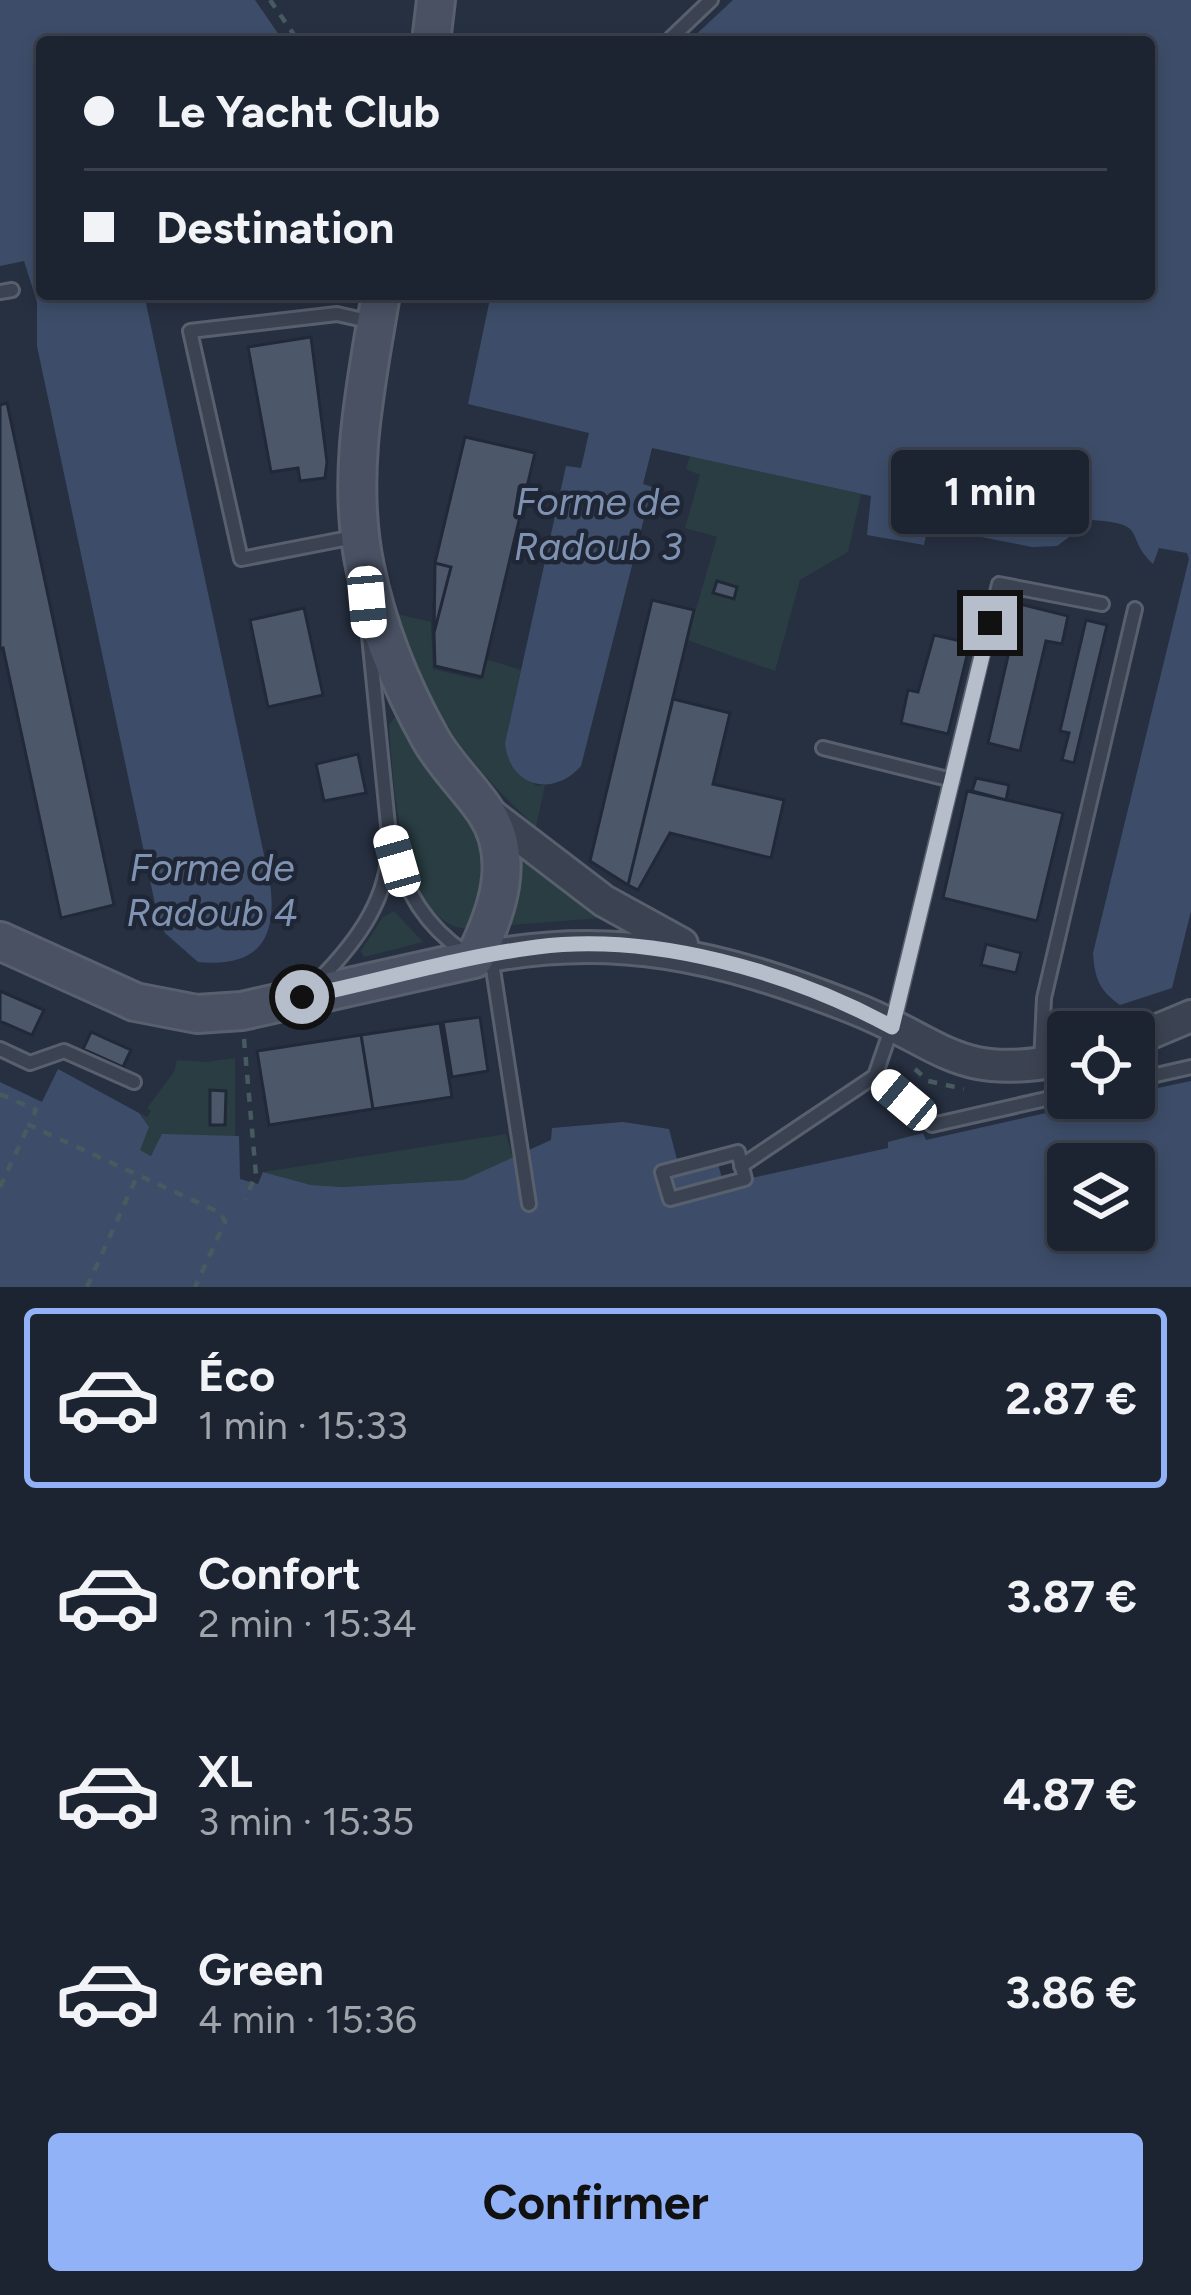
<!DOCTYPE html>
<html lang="fr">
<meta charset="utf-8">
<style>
body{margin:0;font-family:Figtree,sans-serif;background:#2a303d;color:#f1f3f6;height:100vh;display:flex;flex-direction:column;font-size:45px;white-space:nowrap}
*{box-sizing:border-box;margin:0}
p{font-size:39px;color:#a0a4ab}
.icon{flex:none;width:66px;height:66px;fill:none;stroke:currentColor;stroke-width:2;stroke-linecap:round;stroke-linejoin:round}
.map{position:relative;height:1287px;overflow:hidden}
.sheet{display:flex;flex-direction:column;background:#1d2431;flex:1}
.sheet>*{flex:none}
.top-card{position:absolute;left:36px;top:36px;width:1119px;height:264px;border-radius:12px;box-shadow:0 6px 18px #0003,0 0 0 3px #3b414d;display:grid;align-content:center;height:264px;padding:0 48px;background:#1d2431}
.fabs{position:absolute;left:1047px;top:1011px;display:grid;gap:24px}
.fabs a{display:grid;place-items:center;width:108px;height:108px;border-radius:12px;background:#1d2431;box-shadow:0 6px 18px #0003,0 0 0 3px #3b414d;font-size:60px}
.end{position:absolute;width:54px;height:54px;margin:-27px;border:15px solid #b7becb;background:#111;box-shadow:0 0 0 6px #111}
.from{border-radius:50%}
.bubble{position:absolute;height:84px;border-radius:12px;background:#1d2431;box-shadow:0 6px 18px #0003,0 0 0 3px #3b414d;font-size:39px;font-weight:700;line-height:84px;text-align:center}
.car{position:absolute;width:36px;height:72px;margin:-36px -18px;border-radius:15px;box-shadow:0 0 9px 3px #0007;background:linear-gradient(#fff 24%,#345 0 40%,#fff 0 76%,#345 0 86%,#fff 0)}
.top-card b{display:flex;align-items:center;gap:42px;height:114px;font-size:45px}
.top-card b+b{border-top:3px solid #3b414d}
.top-card i{width:30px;height:30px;background:#f1f3f6}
ul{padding:21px 0 0;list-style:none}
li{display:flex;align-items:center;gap:36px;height:180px;margin:0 24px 18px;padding:0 24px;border:6px solid transparent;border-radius:12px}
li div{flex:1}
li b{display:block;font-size:45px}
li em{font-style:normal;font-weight:700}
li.selected{border-color:#91b2f6}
li>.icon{width:108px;height:108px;stroke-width:1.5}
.action{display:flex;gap:24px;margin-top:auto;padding:24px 48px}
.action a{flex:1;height:138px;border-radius:12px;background:#91b2f6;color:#111;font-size:48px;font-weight:700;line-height:138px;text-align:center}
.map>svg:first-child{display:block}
.green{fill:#293d42}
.water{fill:#3d4d69;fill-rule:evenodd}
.building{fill:#4d576a;stroke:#212938;stroke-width:3}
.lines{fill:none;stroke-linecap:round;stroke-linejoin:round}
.service-casing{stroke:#58606e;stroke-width:18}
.tertiary-casing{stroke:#58606e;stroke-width:36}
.secondary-casing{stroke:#58606e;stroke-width:42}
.path{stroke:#475a5f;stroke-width:4.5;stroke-dasharray:9 9;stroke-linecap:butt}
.service{stroke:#3b4251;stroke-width:12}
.tertiary{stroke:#3b4251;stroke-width:30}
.secondary{stroke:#495163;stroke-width:36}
.route{stroke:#b7becb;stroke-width:15}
.labels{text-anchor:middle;stroke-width:9;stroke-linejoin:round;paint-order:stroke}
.water-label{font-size:39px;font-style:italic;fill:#8092b2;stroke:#1f2736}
</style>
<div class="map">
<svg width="1191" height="1287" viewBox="0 0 1191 1287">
<rect width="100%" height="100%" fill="#273041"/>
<path class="green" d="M690,456L861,494L848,552L800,580L775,671L687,640L717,537L685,528L700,475L686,469Z
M397,614L431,622L433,669L480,680L486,659L521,670L505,743L536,786L545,785L536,827C463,759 427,710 397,614Z
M397,714L481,834L486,881L468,929C398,924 393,777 389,725Z
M519,856L599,914L601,918L509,925L515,903Z
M394,911L423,942L364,957L361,951L383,917Z
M235,1058V1139L152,1156L139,1150V1113L147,1117L151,1111L147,1108L174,1072L177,1060L205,1062Z
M506,1134L513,1158L463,1180L343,1187L311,1185L263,1172Z"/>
<path class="water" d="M0,0H255L284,42H42V294H144L270,883C278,940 257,968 198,962L165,933L158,918L37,346V302L24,261L0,266Z
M733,0H1191V911L1172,988L1120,1005C1099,990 1095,979 1093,953L1189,559L1187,553L1159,548L1153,564C1123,535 1150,524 1092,520L1057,546L1032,547L951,531L953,521L938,518L935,527H928L924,545L867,535L871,496L652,448L643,484L652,487L581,766C553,798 509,787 505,743L566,466L581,468L589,433L468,404L491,294H1149V42H688Z
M58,1069L139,1113L149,1127L140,1150L151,1156L162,1134L239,1136L240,1179L258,1184L263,1172L311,1185L343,1187L463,1180L551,1140L552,1128L623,1122L669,1129L679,1167L716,1158L724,1184L888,1148V1142L923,1133L926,1140L1113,1098H1134V1093L1191,1081V1287H0V1082L42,1102ZM1068,1164H1134V1230H1068Z"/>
<path class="building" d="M311,337L327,462L325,478L300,481L298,468L271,472L248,347Z
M7,403L114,905L61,918L3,648L0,649V405Z
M465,437L535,453L482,677L435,666L434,633L451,567L435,563Z
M435,563L451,567L434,633Z
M717,581L737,587L734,599L713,593Z
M652,600L694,610L628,885L590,861Z
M1020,604L1068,616L1062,644L1046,641L1020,751L988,743Z
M304,608L323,695L268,707L250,620Z
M1086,620L1107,625L1074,763L1062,760L1069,733L1060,731Z
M934,635L970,643L948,734L901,723L908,690L918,692Z
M673,699L730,713L713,784L784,800L771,858L670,833L638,890L628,885Z
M358,754L366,793L324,801L316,764Z
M976,778L1009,785L1006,800L972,791Z
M967,791L1063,813L1037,921L943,898Z
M986,944L1021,953L1016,973L981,965Z
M0,991L44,1010L32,1035L0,1021Z
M480,1017L488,1071L452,1077L443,1022Z
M440,1023L452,1097L373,1109L361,1035Z
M91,1032L131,1050L123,1067L83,1049Z
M361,1035L373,1109L269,1125L257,1051Z
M210,1090L226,1091L225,1125H210Z"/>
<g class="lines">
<g class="service-casing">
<path id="service" d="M667,42L711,0
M0,292L12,290
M359,536L241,559L190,331L337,314L372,322
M823,748L952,780
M393,847C405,891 426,926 464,952
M491,956L529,1204
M317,982C358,941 392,895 389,835L369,636
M0,1049L30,1063L64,1051L134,1082
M1041,1063L1044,998L1135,609
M875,1076L932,1125L1068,1094
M1134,1080L1191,1067
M738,1152L745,1179L670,1199L662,1172Z
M741,1166L875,1076L892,1027L999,584L1102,604"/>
</g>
<g class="tertiary-casing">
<path id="tertiary" d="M485,810L604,901L682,944
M474,959C614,930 720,956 851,1007C946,1044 954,1082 1068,1059
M1134,1040L1191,1016"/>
</g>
<g class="secondary-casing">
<path id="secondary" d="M431,42L436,0
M0,941L135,1002L197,1014L242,1011L474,959C497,913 517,858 485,811C468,786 445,765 430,738C401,686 377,626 365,567C346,476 366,384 381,294"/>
</g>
<path class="path" d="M270,0L299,42
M1086,1032L1113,1024
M244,1039L256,1175L245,1199
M915,1069L928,1081L964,1089
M0,1094L36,1110L29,1125L221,1213L225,1222L195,1287
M0,1187L28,1127
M87,1287L138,1174"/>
<use href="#service" class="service"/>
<use href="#tertiary" class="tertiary"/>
<use href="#secondary" class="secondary"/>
</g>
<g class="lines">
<path class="route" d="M302,997C380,981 458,957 537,947C652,932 791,972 892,1027L990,623"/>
</g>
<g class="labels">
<g class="water-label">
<text x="598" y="515">Forme de<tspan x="598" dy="45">Radoub 3</tspan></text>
<text x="212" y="881">Forme de<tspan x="212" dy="45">Radoub 4</tspan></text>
</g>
</g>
</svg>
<div class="fabs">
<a><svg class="icon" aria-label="locate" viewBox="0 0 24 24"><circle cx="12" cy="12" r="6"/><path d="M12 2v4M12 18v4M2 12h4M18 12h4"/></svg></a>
<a><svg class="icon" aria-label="layers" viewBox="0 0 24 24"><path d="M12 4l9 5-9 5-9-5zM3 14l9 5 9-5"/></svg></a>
</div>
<i class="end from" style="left:302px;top:997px"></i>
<i class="end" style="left:990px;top:623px"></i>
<div class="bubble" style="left:891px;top:450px;width:198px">1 min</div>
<i class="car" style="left:367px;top:602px;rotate:175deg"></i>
<i class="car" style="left:397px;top:861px;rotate:344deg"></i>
<i class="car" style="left:904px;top:1100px;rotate:310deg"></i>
<div class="top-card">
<b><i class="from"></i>Le Yacht Club</b>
<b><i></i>Destination</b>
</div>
</div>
<section class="sheet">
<ul>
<li class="selected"><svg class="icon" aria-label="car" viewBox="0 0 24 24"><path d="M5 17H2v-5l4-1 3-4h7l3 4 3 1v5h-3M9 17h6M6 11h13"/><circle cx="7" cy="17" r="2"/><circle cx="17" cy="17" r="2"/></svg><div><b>Éco</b><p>1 min · 15:33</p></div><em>2.87 €</em></li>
<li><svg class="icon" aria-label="car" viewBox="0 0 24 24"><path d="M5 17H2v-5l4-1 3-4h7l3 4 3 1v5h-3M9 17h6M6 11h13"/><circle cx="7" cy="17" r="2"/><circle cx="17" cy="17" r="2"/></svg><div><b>Confort</b><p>2 min · 15:34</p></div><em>3.87 €</em></li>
<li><svg class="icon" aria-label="car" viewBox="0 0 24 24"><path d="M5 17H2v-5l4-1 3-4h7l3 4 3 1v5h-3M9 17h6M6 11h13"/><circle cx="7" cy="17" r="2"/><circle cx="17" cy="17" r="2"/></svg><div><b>XL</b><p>3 min · 15:35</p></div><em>4.87 €</em></li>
<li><svg class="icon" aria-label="car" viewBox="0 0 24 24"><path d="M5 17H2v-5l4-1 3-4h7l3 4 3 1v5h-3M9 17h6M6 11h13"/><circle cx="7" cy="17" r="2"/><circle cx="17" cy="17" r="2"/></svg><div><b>Green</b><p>4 min · 15:36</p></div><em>3.86 €</em></li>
</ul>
<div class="action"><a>Confirmer</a></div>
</section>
